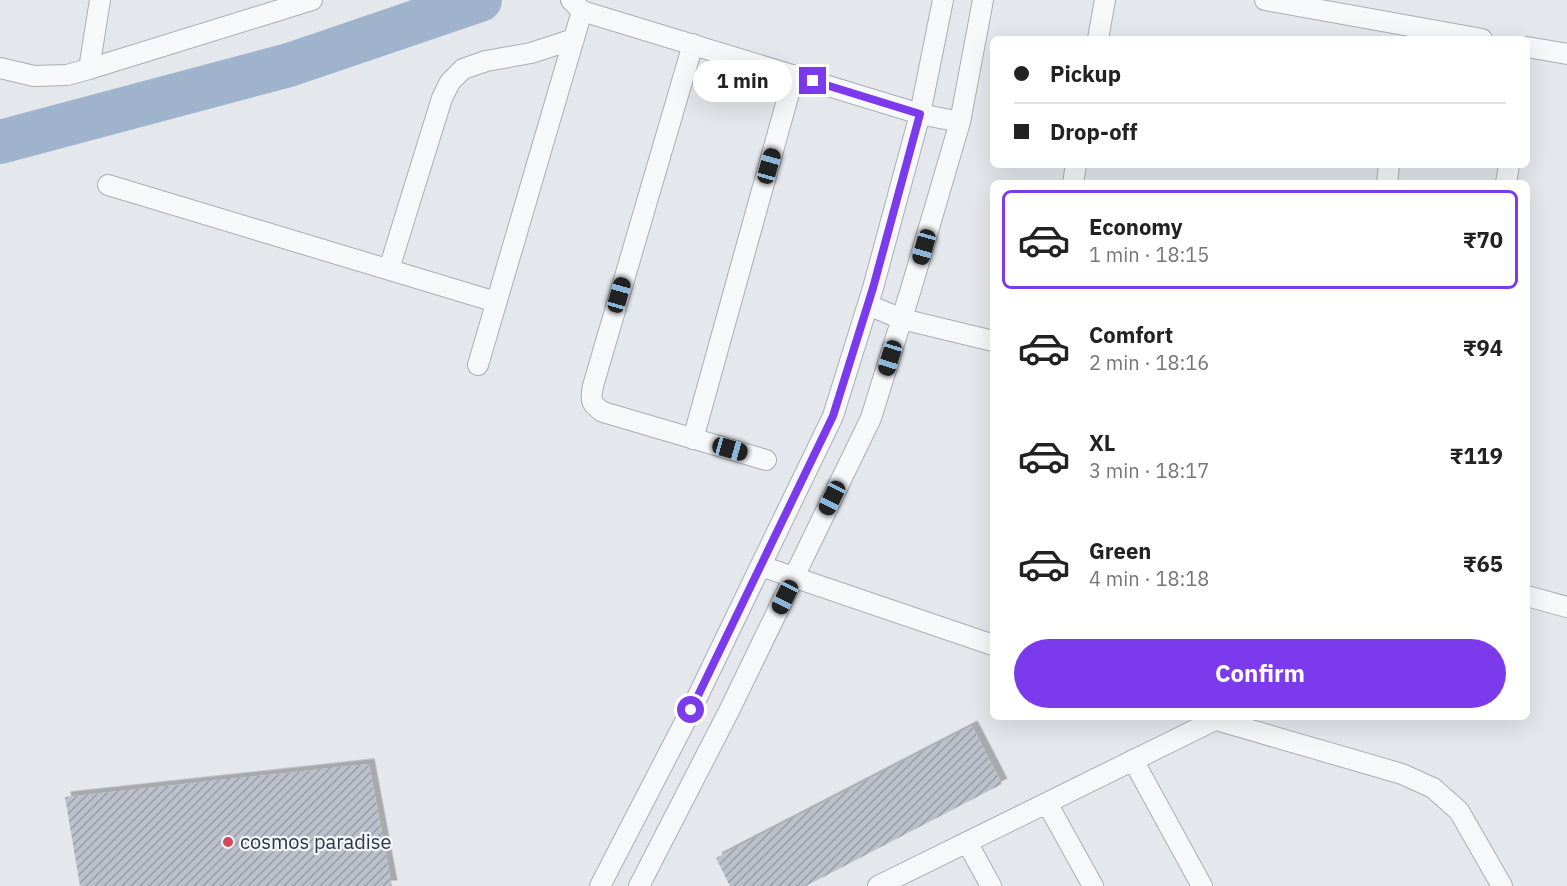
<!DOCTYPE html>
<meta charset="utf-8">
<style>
body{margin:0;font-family:"IBM Plex Sans",sans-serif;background:#f6f6f6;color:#222;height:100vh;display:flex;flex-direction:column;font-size:22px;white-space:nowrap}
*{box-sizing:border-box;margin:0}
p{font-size:20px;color:#767676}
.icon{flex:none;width:33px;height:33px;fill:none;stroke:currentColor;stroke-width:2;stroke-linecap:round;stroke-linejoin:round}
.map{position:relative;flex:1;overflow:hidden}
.side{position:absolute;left:990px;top:180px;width:540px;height:540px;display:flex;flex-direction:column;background:#fff;border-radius:9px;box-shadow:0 6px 24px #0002}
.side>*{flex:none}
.banner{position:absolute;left:990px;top:36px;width:540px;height:132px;border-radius:9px;box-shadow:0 6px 24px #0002;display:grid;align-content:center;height:132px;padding:0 24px;background:#fff}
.end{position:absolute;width:27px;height:27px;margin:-14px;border:8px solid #7c3aed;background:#fff;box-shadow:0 0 0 3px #fff}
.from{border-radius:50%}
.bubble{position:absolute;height:42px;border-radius:21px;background:#fff;box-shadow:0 6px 24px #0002;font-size:20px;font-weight:700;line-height:42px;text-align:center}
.car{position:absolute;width:18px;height:36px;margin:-18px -9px;border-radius:8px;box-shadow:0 0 4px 2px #0007;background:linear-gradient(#222 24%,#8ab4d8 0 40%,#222 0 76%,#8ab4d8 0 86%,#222 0)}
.banner b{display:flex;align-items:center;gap:21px;height:57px;font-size:22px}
.banner b+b{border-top:2px solid #e0e0e0}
.banner i{width:15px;height:15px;background:#222}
ul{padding:10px 0 0;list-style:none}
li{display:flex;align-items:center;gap:18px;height:99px;margin:0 12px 9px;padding:0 12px;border:3px solid transparent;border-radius:9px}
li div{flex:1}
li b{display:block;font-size:22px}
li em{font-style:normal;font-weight:700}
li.on{border-color:#7c3aed}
li>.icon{width:54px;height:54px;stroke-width:1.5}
.primary-button{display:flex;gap:12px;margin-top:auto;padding:12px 24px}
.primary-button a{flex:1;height:69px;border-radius:36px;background:#7c3aed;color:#fff;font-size:24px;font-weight:700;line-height:69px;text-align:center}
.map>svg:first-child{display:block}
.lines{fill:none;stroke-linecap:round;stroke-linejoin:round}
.river{stroke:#9fb4cc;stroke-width:44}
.building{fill:url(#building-hatch);filter:url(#shadow)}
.street-casing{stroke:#a9aeb7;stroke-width:22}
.street{stroke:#f7f8fa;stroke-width:20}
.route{stroke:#7c3aed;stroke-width:8}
.poi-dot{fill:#d1495b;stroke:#f4f6f9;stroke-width:2}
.labels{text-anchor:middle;stroke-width:4.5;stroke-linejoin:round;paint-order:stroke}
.poi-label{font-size:20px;fill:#2b3445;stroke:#f4f6f9;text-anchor:start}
</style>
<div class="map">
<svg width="1567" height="886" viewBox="0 0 1567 886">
<defs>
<pattern id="building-hatch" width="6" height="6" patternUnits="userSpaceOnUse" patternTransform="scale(1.5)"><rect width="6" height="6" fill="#bbc0ca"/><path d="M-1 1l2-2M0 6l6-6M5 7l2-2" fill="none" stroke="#989da6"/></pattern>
<filter id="shadow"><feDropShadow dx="5.5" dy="-5.5" stdDeviation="0" flood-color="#0004"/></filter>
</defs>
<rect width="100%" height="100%" fill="#e4e7ec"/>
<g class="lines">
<path class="river" d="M0,142L289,65L480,0"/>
</g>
<path class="building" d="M972,726L1002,784L806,886H730L716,858Z
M369,764L392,886H80L65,797Z"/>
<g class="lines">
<g class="street-casing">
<path id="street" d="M571,0L582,11L920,114L960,122
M1265,0L1482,39
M1098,39L1105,0
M693,44L593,386C590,401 591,404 603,412L766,460
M1527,47L1567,54
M0,68L34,76L67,75L89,69L312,0
M89,69L100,0
M1073,183L1076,165
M1387,183L1389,165
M1506,183L1509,165
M108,185L496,302
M389,269L442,98L450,82L463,69L486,61L531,53L574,39
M868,305L902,319L993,341
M478,365L582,11
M693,439L794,75
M761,566L993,645
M1527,596L1567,607
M1206,717L1402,774L1433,788L1459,811L1502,886
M1133,760L1202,886
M1047,803L1093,886
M967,842L991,886
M600,886L691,710L833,416L873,288L920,114L943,0
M639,886L729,711L871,418L911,289L960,122L983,0
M878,886L1215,720"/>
</g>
<use href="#street" class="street"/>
</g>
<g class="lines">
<path class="route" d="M691,710L833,416L873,288L920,114L813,81"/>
</g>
<circle class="poi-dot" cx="228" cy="842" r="6"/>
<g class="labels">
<g class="poi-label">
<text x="240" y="849">cosmos paradise</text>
</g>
</g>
</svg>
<i class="end from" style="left:691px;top:710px"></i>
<i class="end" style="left:813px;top:81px"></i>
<div class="bubble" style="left:693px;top:60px;width:99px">1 min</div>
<i class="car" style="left:769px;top:166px;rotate:16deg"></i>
<i class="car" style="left:924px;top:247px;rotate:196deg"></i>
<i class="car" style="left:619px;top:295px;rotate:16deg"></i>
<i class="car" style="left:890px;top:358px;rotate:197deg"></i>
<i class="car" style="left:730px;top:449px;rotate:106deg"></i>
<i class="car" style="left:832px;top:498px;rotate:206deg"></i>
<i class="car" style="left:785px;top:597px;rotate:206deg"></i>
<div class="banner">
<b><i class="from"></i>Pickup</b>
<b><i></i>Drop-off</b>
</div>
<section class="side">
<ul>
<li class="on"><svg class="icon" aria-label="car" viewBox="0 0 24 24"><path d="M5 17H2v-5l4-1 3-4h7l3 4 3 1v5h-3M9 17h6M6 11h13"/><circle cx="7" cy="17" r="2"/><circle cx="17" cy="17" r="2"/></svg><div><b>Economy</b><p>1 min · 18:15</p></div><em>₹70</em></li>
<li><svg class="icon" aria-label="car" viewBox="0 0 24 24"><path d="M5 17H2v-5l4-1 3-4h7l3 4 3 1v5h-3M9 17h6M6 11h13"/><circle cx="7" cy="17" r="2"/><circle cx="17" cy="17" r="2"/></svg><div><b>Comfort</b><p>2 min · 18:16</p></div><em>₹94</em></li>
<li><svg class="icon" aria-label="car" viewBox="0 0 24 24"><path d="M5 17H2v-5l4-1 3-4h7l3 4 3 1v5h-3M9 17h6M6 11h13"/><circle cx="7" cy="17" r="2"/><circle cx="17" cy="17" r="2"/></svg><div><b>XL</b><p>3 min · 18:17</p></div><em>₹119</em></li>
<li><svg class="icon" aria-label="car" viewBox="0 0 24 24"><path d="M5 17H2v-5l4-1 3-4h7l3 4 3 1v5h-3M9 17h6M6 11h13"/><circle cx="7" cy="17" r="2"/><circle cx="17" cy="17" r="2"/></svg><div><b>Green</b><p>4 min · 18:18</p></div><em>₹65</em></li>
</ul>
<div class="primary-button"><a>Confirm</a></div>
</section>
</div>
